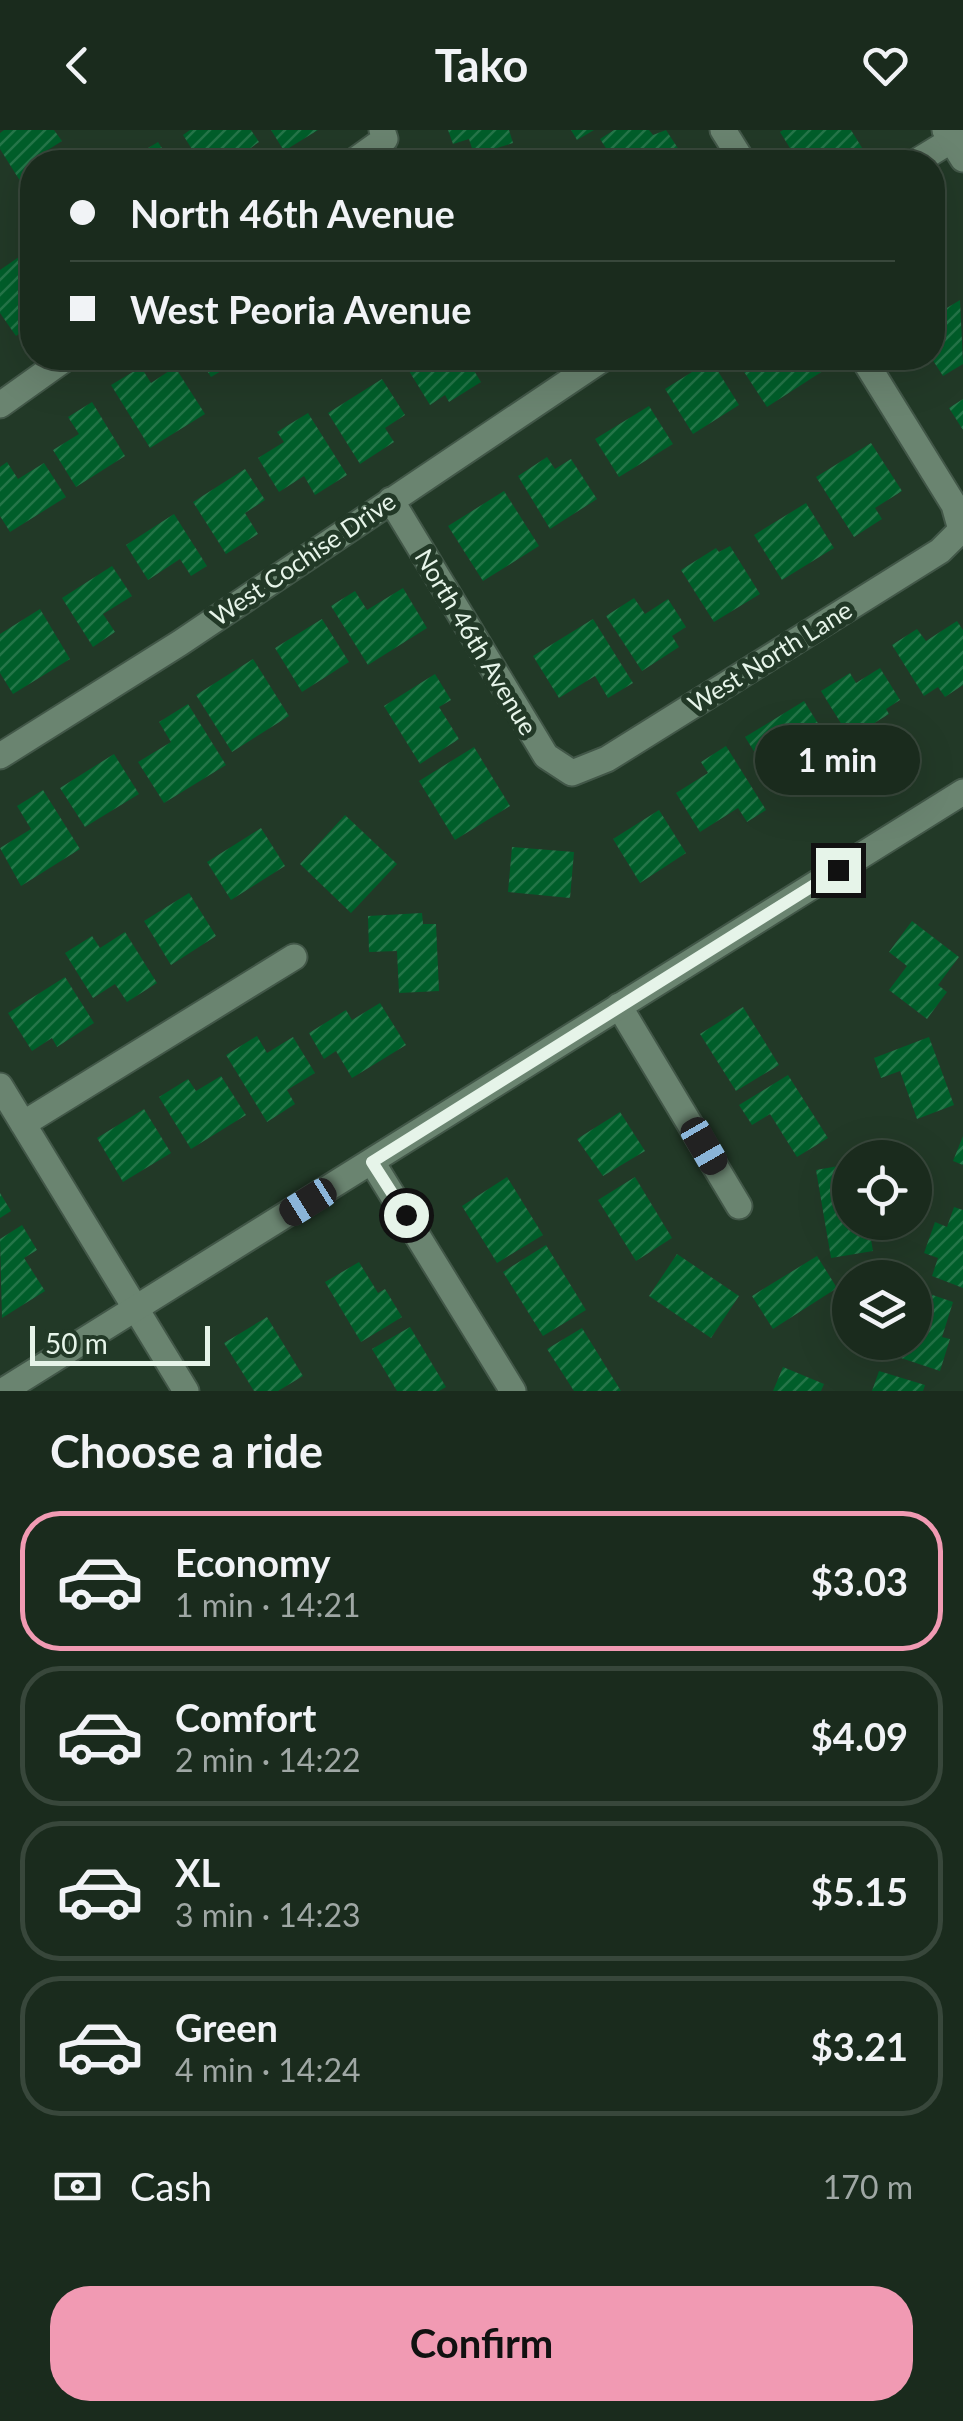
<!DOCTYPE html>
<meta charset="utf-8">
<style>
body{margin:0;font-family:Lato,sans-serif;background:#27372a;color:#f1f3f6;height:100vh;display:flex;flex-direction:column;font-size:38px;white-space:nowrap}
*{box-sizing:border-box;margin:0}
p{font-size:32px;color:#9fa7a4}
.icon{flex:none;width:55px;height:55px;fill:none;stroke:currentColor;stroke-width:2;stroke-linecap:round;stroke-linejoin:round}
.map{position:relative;height:1261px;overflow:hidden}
.drawer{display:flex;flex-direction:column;background:#1a2b1d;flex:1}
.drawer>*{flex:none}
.guide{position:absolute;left:20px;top:20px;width:925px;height:220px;border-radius:40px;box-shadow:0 10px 40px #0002,0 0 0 2px #38473b;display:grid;align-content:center;height:220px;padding:0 50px;background:#1a2b1d}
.controls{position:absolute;left:832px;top:1010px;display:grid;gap:20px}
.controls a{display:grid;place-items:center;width:100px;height:100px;border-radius:50%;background:#1a2b1d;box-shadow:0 10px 40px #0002,0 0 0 2px #38473b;font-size:50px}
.scale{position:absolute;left:30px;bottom:25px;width:180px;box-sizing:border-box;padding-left:10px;border:5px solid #e6f4e9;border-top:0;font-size:28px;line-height:35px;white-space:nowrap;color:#e6f4e9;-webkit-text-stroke:8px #223927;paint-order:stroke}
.end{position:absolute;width:45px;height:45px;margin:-22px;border:12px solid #e6f4e9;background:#111;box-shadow:0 0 0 5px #111}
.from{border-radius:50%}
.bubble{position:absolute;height:70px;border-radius:35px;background:#1a2b1d;box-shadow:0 10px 40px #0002,0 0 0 2px #38473b;font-size:32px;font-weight:700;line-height:70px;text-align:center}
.car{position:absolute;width:30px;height:60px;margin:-30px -15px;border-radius:12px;box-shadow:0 0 8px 2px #0007;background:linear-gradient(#222 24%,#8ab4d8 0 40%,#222 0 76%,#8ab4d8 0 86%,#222 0)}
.guide b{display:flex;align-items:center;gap:35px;height:95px;font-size:38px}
.guide b+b{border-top:2px solid #38473b}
.guide i{width:25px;height:25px;background:#f1f3f6}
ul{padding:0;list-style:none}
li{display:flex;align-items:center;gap:30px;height:140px;margin:0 20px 15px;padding:0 30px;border:5px solid #38473b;border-radius:40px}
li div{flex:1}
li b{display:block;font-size:38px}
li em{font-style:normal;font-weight:700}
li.selected{border-color:#f19ab3}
li>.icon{width:90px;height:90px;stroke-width:1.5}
h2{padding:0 50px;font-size:45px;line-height:120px}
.pay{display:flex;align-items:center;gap:25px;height:110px;padding:0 50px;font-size:38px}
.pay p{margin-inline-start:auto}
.action{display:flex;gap:20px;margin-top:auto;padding:20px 50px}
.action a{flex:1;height:115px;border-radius:40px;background:#f19ab3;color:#111;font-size:40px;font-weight:700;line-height:115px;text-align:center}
header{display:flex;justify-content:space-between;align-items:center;height:130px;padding:0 50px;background:#1a2b1d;font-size:45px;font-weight:700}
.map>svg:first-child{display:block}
.building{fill:url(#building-hatch)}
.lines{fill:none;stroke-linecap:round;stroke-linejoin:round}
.minor-casing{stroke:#425748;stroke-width:29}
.tertiary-casing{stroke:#425748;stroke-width:29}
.secondary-casing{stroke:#425748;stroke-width:29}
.minor{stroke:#6a8470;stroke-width:25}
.tertiary{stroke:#6a8470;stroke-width:25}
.secondary{stroke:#6a8470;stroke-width:25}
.route{stroke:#e6f4e9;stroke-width:12}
.labels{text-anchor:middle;stroke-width:10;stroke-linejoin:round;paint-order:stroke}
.street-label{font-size:25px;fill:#e6f4e9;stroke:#223927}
</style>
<header><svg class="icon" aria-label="back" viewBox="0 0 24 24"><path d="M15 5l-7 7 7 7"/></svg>Tako<svg class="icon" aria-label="heart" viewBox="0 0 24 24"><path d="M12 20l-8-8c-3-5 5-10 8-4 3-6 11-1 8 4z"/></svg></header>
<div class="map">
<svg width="963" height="1261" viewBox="0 0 963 1261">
<defs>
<pattern id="building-hatch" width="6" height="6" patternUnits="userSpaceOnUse" patternTransform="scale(2.5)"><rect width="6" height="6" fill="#005e2a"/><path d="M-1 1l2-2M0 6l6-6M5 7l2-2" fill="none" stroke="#257649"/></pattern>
</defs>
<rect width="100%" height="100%" fill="#223927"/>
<path class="building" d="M4,0H54L62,11L40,25L46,32H32V48L22,54L0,19V3Z
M190,0H251L259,12L231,32H200L183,5Z
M271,0H318L284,21Z
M448,0H509L513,13L474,25L469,9L453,14Z
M571,0H594L577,10Z
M614,0H649L653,5L666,0L687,32H615L600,9Z
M783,0H851L864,21L845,32H825L816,20L798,31L780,2Z
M158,12L171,32H125Z
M32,118V194L16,206L0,183V140Z
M932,120L946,142L932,150Z
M960,170L963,234L943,246L932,229V187Z
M199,228H243L211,247Z
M401,228H466L481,252L449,272L445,265L430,275Z
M735,228H818L826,239L767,277Z
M711,230L739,275L693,304L665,259Z
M141,237L151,253L175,237L205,284L150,318L111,255Z
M382,249L405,285L385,298L394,312L360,334L328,283Z
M963,269V300L949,278Z
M92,272L125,326L76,357L53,320L79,304L68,287Z
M649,276L673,314L619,347L595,309Z
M308,283L347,345L315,365L304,346L279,362L258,328L284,312L277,302Z
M871,313L902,361L875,378L882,389L854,407L816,347Z
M547,327L555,339L571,329L597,369L550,399L518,346Z
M7,332L18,349L44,333L66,367L10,402L0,386V337Z
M245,339L265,370L245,383L258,404L226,424L193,372Z
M504,361L539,416L483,451L448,396Z
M806,373L834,418L782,450L754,405Z
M174,384L207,436L191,446L180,429L148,450L126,415Z
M730,416L760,464L714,492L681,440L716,418L719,422Z
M112,436L132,466L103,484L115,502L93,517L62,468Z
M403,458L427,498L368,535L331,476L355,461L367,480Z
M634,468L645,484L668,469L686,497L672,506L679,517L642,541L606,486Z
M40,479L70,529L13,564L0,543V504Z
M322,489L349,532L302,562L275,518Z
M593,489L633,553L608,568L595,546L559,568L533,526Z
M957,491L963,500V555L945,567L938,557L924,566L892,515L917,499L926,511Z
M253,529L289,586L232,622L196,565Z
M880,538L900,570L886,579L889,584L850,608L821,561L850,543L856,553Z
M435,544L451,570L439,577L459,609L420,634L384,576Z
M804,571L839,627L781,664L745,607Z
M188,574L226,635L164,673L138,632L171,612L159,592Z
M726,616L766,680L747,692L738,678L700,702L676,663L708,643L701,632Z
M474,617L510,676L455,710L419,651Z
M114,624L139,664L85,697L60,658Z
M43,660L80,719L21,756L0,718L31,699L17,676Z
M659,680L686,723L640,753L613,709Z
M345,685L397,734L351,783L300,734Z
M261,698L285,736L231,770L207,732Z
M512,717L574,722L570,768L508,762Z
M189,763L216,806L171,835L144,791Z
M422,783L423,794H436L439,861L399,863L397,821L369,822L368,786Z
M912,791L959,827L938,855L947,862L927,889L889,860L907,836L889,822Z
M125,802L157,853L127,872L115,854L93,868L65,823L92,806L100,818Z
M65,847L94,893L57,917L52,908L32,921L8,883Z
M380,873L406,915L352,948L336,921L324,929L309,903L346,880L352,890Z
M743,877L779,935L736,961L700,904Z
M257,906L267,923L293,907L315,943L287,960L295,974L267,992L226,925Z
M929,907L954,975L917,989L900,941L881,948L874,928Z
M788,945L828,1008L797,1027L770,984L752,995L739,975Z
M221,946L246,985L191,1019L159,967L188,949L196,961Z
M144,979L171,1023L123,1052L97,1008Z
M620,982L645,1021L603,1046L577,1009Z
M963,1006V1035L953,1031Z
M850,1034V1092H868L873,1121L831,1128L816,1040Z
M507,1047L543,1105L497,1133L462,1076Z
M635,1047L672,1108L636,1131L598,1070Z
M0,1063L11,1081L0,1088Z
M954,1077L963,1080V1158L932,1146L938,1128L924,1123L935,1092L947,1097Z
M22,1095L37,1120L24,1128L45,1161L2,1188L0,1109Z
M546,1115L586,1180L543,1206L503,1142Z
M677,1124L739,1166L711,1208L649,1166Z
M817,1126L837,1158L773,1199L752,1166Z
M359,1132L378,1163L385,1159L402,1187L361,1212L325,1152Z
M915,1159L953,1172L942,1207L950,1209L940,1241L889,1224L893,1212H915Z
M267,1187L303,1246L278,1261H254L224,1213Z
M410,1197L446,1257L439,1261H397L372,1219Z
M582,1198L621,1261H574L547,1219Z
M783,1237L824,1254L821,1261H773Z
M879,1241L925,1255L923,1261H872Z"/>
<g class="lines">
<g class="minor-casing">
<path id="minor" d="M723,0L743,32
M353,32L385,9L382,0
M916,32L963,3
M0,275L66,228
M391,370L546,626L572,643L607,629L940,421L961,400L954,375L863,228
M0,626L180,513L604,228
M619,876L739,1076
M0,956L186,1261
M23,994L294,827
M372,1032L513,1261"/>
</g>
<g class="tertiary-casing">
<path id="tertiary" d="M945,0L963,29"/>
</g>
<g class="secondary-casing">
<path id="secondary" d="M3,1261L963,662"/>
</g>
<use href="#minor" class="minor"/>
<use href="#tertiary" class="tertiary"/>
<use href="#secondary" class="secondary"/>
</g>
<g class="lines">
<path class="route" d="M406,1085L372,1032L838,740"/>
</g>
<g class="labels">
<g class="street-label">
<text transform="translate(303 429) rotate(-34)" y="9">West Cochise Drive</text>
<text transform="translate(476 512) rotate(59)" y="9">North 46th Avenue</text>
<text transform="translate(770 527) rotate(-32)" y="9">West North Lane</text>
</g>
</g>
</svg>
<div class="controls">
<a><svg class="icon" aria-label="locate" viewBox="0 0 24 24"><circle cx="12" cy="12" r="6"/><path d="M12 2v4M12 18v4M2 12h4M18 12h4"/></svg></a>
<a><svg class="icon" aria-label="layers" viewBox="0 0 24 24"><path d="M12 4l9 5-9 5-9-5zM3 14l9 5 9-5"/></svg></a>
</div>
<div class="scale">50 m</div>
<i class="end from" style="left:406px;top:1085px"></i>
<i class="end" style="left:838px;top:740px"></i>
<div class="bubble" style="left:755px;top:595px;width:165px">1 min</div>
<i class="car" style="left:704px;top:1016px;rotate:150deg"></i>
<i class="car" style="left:308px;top:1072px;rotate:238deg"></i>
<div class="guide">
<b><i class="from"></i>North 46th Avenue</b>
<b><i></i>West Peoria Avenue</b>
</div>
</div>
<section class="drawer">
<h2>Choose a ride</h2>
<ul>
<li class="selected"><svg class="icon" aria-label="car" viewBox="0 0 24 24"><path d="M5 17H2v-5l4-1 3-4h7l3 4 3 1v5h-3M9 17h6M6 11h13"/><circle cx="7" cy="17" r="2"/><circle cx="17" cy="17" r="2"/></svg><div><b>Economy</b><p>1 min · 14:21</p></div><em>$3.03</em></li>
<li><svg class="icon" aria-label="car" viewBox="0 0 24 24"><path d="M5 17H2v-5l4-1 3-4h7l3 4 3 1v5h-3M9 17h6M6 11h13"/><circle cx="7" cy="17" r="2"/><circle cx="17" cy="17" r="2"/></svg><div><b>Comfort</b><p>2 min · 14:22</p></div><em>$4.09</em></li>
<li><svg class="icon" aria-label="car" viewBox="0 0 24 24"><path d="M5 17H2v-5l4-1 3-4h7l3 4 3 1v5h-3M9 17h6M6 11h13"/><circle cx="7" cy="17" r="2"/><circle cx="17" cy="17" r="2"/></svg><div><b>XL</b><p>3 min · 14:23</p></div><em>$5.15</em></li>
<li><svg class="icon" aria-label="car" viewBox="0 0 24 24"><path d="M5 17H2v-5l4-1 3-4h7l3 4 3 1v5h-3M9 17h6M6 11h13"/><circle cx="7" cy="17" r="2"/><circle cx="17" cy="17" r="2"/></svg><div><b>Green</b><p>4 min · 14:24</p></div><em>$3.21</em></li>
</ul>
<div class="pay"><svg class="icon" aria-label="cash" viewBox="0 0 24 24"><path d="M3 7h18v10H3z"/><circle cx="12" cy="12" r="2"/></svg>Cash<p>170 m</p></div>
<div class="action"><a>Confirm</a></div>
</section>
